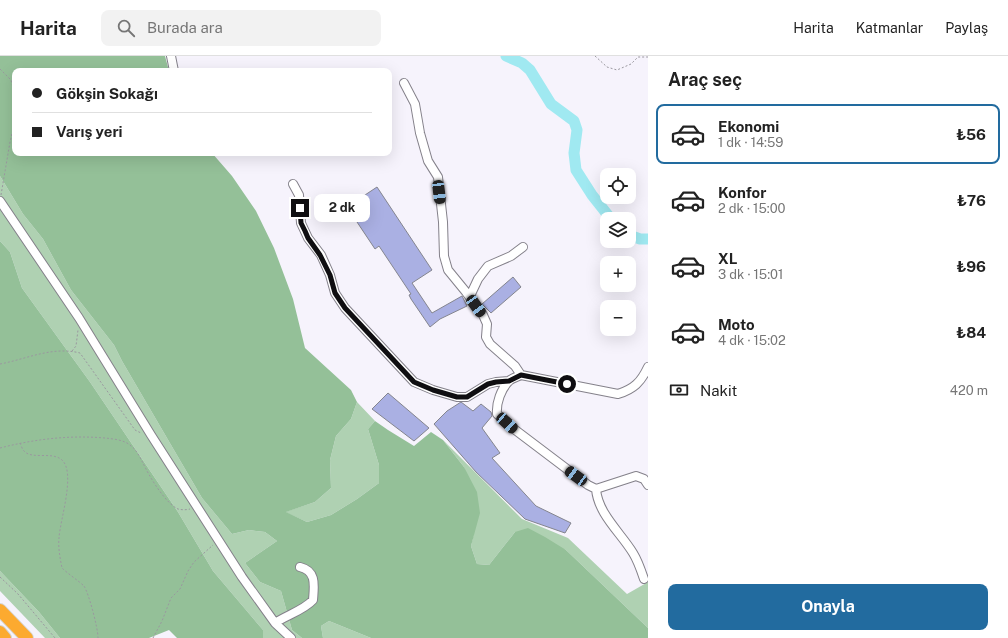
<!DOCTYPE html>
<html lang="tr">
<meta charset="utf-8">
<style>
body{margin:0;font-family:"Public Sans",sans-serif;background:#f2f2f2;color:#222;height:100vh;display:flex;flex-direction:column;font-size:15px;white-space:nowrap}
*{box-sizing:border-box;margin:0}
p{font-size:13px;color:#767676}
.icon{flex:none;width:22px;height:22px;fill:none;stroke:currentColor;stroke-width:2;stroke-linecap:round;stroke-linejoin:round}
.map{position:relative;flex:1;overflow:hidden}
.panel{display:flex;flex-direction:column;background:#fff;width:360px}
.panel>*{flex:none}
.banner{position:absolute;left:12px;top:12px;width:380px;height:88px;border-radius:8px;box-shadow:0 4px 16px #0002;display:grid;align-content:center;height:88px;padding:0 20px;background:#fff}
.buttons{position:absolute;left:600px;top:112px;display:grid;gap:8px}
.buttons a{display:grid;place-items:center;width:36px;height:36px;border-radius:8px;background:#fff;box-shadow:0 4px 16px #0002;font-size:20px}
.end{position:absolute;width:18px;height:18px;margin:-9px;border:5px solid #0f0e11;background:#fff;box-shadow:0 0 0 2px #fff}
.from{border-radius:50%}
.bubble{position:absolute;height:28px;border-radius:8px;background:#fff;box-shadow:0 4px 16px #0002;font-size:13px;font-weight:700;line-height:28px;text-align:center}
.car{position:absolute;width:12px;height:24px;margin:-12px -6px;border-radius:5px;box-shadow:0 0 3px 1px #0007;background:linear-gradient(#222 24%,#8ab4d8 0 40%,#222 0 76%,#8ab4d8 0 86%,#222 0)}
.banner b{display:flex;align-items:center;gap:14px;height:38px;font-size:15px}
.banner b+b{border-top:1px solid #e0e0e0}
.banner i{width:10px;height:10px;background:#222}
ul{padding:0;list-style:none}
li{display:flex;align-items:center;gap:12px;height:60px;margin:0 8px 6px;padding:0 12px;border:2px solid transparent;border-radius:8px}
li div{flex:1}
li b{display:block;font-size:15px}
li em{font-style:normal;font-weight:700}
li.on{border-color:#226b9f}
li>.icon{width:36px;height:36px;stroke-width:1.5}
h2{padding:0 20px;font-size:18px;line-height:48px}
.pay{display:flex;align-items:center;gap:10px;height:44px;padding:0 20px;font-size:15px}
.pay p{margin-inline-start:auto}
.action{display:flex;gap:8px;margin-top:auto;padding:8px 20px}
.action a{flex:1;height:46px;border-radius:8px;background:#226b9f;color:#fff;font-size:16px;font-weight:700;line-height:46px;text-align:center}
header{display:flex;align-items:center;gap:24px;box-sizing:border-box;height:56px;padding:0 20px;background:#fff;border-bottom:1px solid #e0e0e0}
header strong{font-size:19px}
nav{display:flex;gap:22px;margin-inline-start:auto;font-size:14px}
.search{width:280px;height:36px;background:#f2f2f2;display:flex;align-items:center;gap:10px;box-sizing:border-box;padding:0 14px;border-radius:8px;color:#767676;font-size:15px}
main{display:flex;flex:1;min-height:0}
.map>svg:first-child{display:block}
.green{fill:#afd1b2}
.forest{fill:#94c098}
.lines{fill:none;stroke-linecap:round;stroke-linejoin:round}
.river{stroke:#a0e9f1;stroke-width:11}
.building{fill:#aab0e3;stroke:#84858e}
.minor-casing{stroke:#84818a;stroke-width:10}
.highway-casing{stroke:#d4d4d4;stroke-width:14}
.path{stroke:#9a989f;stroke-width:1;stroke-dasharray:2 2;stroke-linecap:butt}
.minor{stroke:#fff;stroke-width:8}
.highway{stroke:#fcaa2f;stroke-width:12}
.route{stroke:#0f0e11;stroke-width:5}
</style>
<header>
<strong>Harita</strong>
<div class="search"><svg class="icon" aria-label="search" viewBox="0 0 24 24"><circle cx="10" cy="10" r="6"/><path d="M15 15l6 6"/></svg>Burada ara</div>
<nav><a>Harita</a><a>Katmanlar</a><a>Paylaş</a></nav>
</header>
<main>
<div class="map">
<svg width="648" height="582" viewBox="0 0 648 582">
<rect width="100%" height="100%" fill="#f6f3fc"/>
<path class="green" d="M0,120L23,158L43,183L71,234L114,289L122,305L202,442L232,478L249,474L265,476L277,485L245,507L260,526L281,535L292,574L302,582H263V574L213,515L178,456L90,326L22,232L10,196L0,185Z
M357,346L375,365L368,373L379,409V427L357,443L331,459L307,466L285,456L315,446L331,432L330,404L336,380L351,363Z
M443,384L522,463L568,482L627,538L648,526V572L566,494L515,476L489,509L477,508L471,490L474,477L464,411Z
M0,515L39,556L60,582H45L0,535Z
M329,565L371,582H323L321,570Z"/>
<path class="forest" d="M0,0H165L169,15H15V97H212L232,120L256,155L274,192L293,243L305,292L351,334L357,346L351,363L336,380L330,404L331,432L315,446L286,456L307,466L331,459L357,443L379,427V409L368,373L375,365L388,374L414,390L431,376L443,384L464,411L477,436L480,457L471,490L477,508L489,509L515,476L528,472L545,481L566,494L648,572V582H371L329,565L321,570L323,582H302L292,574L281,535L260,526L245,507L277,485L265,476L249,474L232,478L202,442L122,305L114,289L71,234L43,183L23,158L0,120Z
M0,185L10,196L22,232L90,326L178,456L213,515L263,574V582H177L169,574L149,582H60L39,556L0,515Z"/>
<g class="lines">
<path class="river" d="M506,0L522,7L530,14L551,48L574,65L577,74L574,97L576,114L592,139L611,163
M629,179L640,183H648"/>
</g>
<path class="building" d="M377,131L432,214L412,227L432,257L462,240L467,250L440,263L430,271L411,243L409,239L411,238L379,190L375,193L347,151Z
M513,221L521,231L491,257L482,248Z
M388,337L429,372L414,385L372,353Z
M461,346L473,355L481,348L491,356L492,360L482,372L500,397L492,402L536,450L571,467L565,477L525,463L476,416L434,368L447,355Z"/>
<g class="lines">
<g class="minor-casing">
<path id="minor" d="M171,0L174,15
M404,27L415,48L420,77L428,105L438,121L443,166L444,200L448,214L466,236L483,259L487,268L486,281L490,288L515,310L521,319
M293,128L299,139L301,167L308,182L321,199L330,219L335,237L345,252L414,326L433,334L457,341H467L488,328L496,326L509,325
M0,145L79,262L151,379L242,521L275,567L291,582
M470,240L478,223L488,210L511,200L523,191
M648,311C641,326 634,333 618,338L521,319C517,321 512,322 509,325C501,333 496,347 497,358L514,373L588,429L596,433L636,420L644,423L648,429
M596,433C598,458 621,477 633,497C638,505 641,514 644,523
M275,567C287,559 304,554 313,544C314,530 317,515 300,511"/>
</g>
<g class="highway-casing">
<path id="highway" d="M0,554L27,582
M0,576L5,582"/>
</g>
<path class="path" d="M595,0L607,11L617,14L631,8L638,1H648
M0,13L11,24L15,39
M1,139L10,86L15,65
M72,295L76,290L78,274
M0,308C27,303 52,290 80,297L135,374L141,377
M20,387C21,389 22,393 24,395C32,404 52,395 62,404C76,417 60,464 59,482C58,491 60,502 62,512C67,517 80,526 84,530C89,538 98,572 98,582
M0,392C35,383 69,379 105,382C114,383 125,384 131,390C137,394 140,402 143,407C149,420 165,447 178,453C182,454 186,454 190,453
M0,521L18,538L55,582
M153,582L162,565L171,542L180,533L188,515L194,506L213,489"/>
<use href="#minor" class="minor"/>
<use href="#highway" class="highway"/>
</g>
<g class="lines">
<path class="route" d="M300,152L301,167L305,175L308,182L320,199L330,219L335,237L345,252L414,326L433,334L457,341H467L488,328L496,326L509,325L521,319L567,328"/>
</g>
</svg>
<div class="buttons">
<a><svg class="icon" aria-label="locate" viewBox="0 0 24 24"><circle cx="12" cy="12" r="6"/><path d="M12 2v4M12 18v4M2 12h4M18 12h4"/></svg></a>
<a><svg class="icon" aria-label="layers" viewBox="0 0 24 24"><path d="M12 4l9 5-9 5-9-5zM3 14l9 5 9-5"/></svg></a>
<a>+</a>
<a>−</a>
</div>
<i class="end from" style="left:567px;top:328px"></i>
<i class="end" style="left:300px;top:152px"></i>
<div class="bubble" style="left:314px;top:138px;width:56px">2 dk</div>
<i class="car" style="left:439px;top:136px;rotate:173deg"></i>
<i class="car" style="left:476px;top:250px;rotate:144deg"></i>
<i class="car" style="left:507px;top:367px;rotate:132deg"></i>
<i class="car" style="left:576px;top:420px;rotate:306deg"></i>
<div class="banner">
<b><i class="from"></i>Gökşin Sokağı</b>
<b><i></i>Varış yeri</b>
</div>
</div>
<section class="panel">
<h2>Araç seç</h2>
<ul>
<li class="on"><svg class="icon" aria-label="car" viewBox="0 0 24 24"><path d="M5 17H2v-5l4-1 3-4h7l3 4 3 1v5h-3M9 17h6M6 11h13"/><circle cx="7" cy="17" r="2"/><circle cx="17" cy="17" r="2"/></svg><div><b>Ekonomi</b><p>1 dk · 14:59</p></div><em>₺56</em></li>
<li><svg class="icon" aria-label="car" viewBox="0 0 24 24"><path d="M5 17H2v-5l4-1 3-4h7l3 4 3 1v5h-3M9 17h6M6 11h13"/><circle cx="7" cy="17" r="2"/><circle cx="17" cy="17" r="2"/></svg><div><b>Konfor</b><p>2 dk · 15:00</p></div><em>₺76</em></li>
<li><svg class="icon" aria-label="car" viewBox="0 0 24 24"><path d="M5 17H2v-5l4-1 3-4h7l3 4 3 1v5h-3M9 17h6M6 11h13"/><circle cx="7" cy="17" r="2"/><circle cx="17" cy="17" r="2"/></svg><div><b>XL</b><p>3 dk · 15:01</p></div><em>₺96</em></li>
<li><svg class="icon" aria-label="car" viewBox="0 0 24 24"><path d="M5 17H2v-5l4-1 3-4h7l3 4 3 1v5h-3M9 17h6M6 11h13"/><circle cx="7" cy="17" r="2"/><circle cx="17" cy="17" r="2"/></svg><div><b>Moto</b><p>4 dk · 15:02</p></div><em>₺84</em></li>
</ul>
<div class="pay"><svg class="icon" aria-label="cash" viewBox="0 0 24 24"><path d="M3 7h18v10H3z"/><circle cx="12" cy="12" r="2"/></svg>Nakit<p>420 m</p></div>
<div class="action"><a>Onayla</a></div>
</section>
</main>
